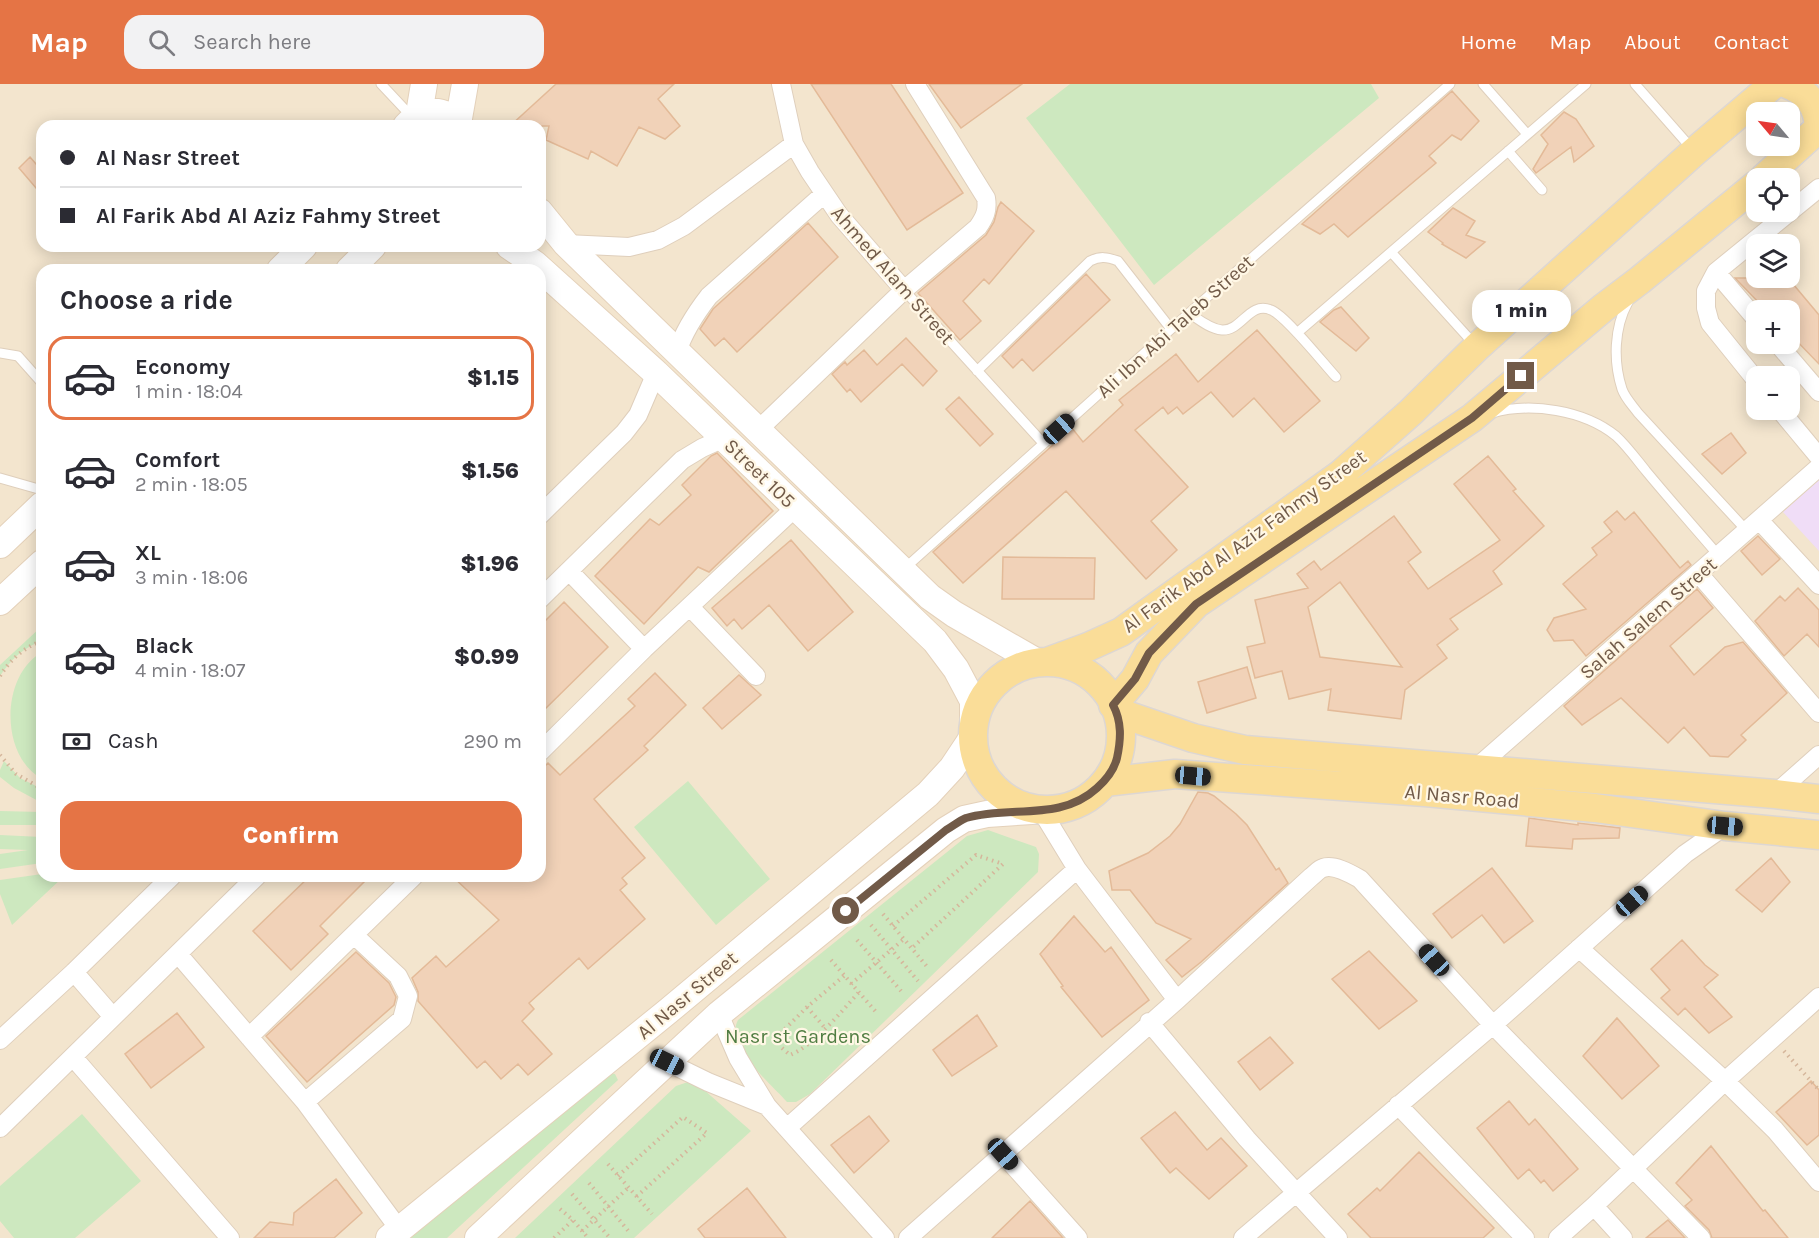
<!DOCTYPE html>
<meta charset="utf-8">
<style>
body{margin:0;font-family:Karla,sans-serif;background:#f2f2f3;color:#2b2b33;height:100vh;display:flex;flex-direction:column;font-size:22px;white-space:nowrap}
*{box-sizing:border-box;margin:0}
p{font-size:20px;color:#7c7c81}
.icon{flex:none;width:33px;height:33px;fill:none;stroke:currentColor;stroke-width:2;stroke-linecap:round;stroke-linejoin:round}
.map{position:relative;flex:1;overflow:hidden}
.drawer{position:absolute;left:36px;top:180px;width:510px;height:618px;display:flex;flex-direction:column;background:#fff;border-radius:18px;box-shadow:0 3px 15px #0003}
.drawer>*{flex:none}
.top-card{position:absolute;left:36px;top:36px;width:510px;height:132px;border-radius:18px;box-shadow:0 3px 15px #0003;display:grid;align-content:center;height:132px;padding:0 24px;background:#fff}
.needle{width:39px;rotate:299deg}
.buttons{position:absolute;left:1746px;top:18px;display:grid;gap:12px}
.buttons a{display:grid;place-items:center;width:54px;height:54px;border-radius:12px;background:#fff;box-shadow:0 3px 15px #0003;font-size:30px}
.end{position:absolute;width:27px;height:27px;margin:-14px;border:8px solid #715a48;background:#fff;box-shadow:0 0 0 3px #fff}
.from{border-radius:50%}
.bubble{position:absolute;height:42px;border-radius:18px;background:#fff;box-shadow:0 3px 15px #0003;font-size:20px;font-weight:800;line-height:42px;text-align:center}
.car{position:absolute;width:18px;height:36px;margin:-18px -9px;border-radius:8px;box-shadow:0 0 4px 2px #0007;background:linear-gradient(#222 24%,#8ab4d8 0 40%,#222 0 76%,#8ab4d8 0 86%,#222 0)}
.top-card b{display:flex;align-items:center;gap:21px;height:57px;font-size:22px}
.top-card b+b{border-top:2px solid #e1e1e2}
.top-card i{width:15px;height:15px;background:#2b2b33}
ul{padding:0;list-style:none}
li{display:flex;align-items:center;gap:18px;height:84px;margin:0 12px 9px;padding:0 12px;border:3px solid transparent;border-radius:18px}
li div{flex:1}
li b{display:block;font-size:22px}
li em{font-style:normal;font-weight:800}
li.on{border-color:#e57445}
li>.icon{width:54px;height:54px;stroke-width:1.5}
h2{padding:0 24px;font-size:27px;line-height:72px}
.pay{display:flex;align-items:center;gap:15px;height:66px;padding:0 24px;font-size:22px}
.pay p{margin-inline-start:auto}
.button{display:flex;gap:12px;margin-top:auto;padding:12px 24px}
.button a{flex:1;height:69px;border-radius:18px;background:#e57445;color:#fff;font-size:24px;font-weight:800;line-height:69px;text-align:center}
header{display:flex;align-items:center;gap:36px;box-sizing:border-box;height:84px;padding:0 30px;background:#e57445;color:#fff}
header strong{font-size:28px}
nav{display:flex;gap:33px;margin-inline-start:auto;font-size:21px}
.search{width:420px;height:54px;background:#f2f2f3;display:flex;align-items:center;gap:15px;box-sizing:border-box;padding:0 21px;border-radius:18px;color:#7c7c81;font-size:22px}
.map>svg:first-child{display:block}
.residential{fill:#f3e5ce;fill-rule:evenodd}
.education{fill:#f0ddf7}
.green{fill:#cde8bf}
.building{fill:#f1d2b8;stroke:#e3ba98;stroke-width:1.5;fill-rule:evenodd}
.lines{fill:none;stroke-linecap:round;stroke-linejoin:round}
.lane-casing{stroke:#dfcfbc;stroke-width:11}
.street-casing{stroke:#dfcfbc;stroke-width:20}
.secondary-casing{stroke:#e4d1ba;stroke-width:28}
.primary-casing{stroke:#ddd7d3;stroke-width:31}
.path{stroke:#d5b69b;stroke-width:4;stroke-dasharray:1.5 4.5;stroke-linecap:butt}
.lane{stroke:#fff;stroke-width:9}
.street{stroke:#fff;stroke-width:18}
.secondary{stroke:#fff;stroke-width:26}
.primary{stroke:#fadd98;stroke-width:28}
.route{stroke:#715a48;stroke-width:8}
.labels{text-anchor:middle;stroke-width:4.5;stroke-linejoin:round;paint-order:stroke}
.street-label{font-size:20px;fill:#715a48;stroke:#fff7e5}
.park-label{font-size:20px;fill:#507d42;stroke:#fff7e5}
</style>
<header>
<strong>Map</strong>
<div class="search"><svg class="icon" aria-label="search" viewBox="0 0 24 24"><circle cx="10" cy="10" r="6"/><path d="M15 15l6 6"/></svg>Search here</div>
<nav><a>Home</a><a>Map</a><a>About</a><a>Contact</a></nav>
</header>
<div class="map">
<svg width="1819" height="1154" viewBox="0 0 1819 1154">
<rect width="100%" height="100%" fill="#fcf3df"/>
<path class="residential" d="M0,0H1819V1154H0ZM1756,28H1790V62H1756ZM42,42H540V162H42ZM1756,94H1790V128H1756ZM1756,160H1790V194H1756ZM42,186H540V792H42ZM1756,226H1790V260H1756ZM1756,292H1790V326H1756Z"/>
<path class="education" d="M1819,396V467L1783,428Z"/>
<path class="green" d="M1070,0H1371L1379,14L1154,201L1026,34Z
M42,542V557C24,563 10,576 0,592V581Z
M42,568V613L38,620L37,632L42,647V695C0,672 0,592 42,568Z
M4,677L20,694L42,705V719L14,704L0,693V686Z
M688,697L770,795L716,841L634,743Z
M42,725V741H0V727L41,728Z
M988,746L1036,763L1039,770L1038,788L810,1010L796,1018H787C771,1000 724,961 738,936L967,752Z
M0,751L42,753V779L0,785V770L28,766L0,765Z
M42,790V792H60L61,795L12,841L0,810V796Z
M608,989L615,990L618,996L447,1154H404Z
M688,998L703,1005L751,1047L634,1154H515L676,1002Z
M82,1030L141,1097L75,1154H14L0,1137V1102Z"/>
<path class="building" d="M556,0H674L658,15L680,42L665,55L639,43L617,82L591,67L588,75L546,56L549,42H510Z
M811,0H891L963,109L907,146Z
M929,0H1022L961,44Z
M1452,7L1479,37L1461,56L1452,51L1429,72L1436,79L1348,153L1334,140L1320,150L1302,140Z
M1564,28L1576,35L1594,62L1574,78L1571,63L1536,89L1533,85L1548,60L1541,51Z
M30,73L42,87V111L19,84Z
M1001,118L1034,147L989,200L984,195L963,217L981,237L960,256L918,209L986,151L994,138L998,123Z
M1453,124L1475,137L1466,151L1485,158L1466,174L1442,160L1443,159L1428,148Z
M808,139L838,173L737,268L724,254L715,262L700,245L713,225Z
M1086,190L1110,216L1033,287L1022,275L1013,284L1002,272Z
M1735,194H1788L1819,231V280L1790,250V226H1766Z
M1341,223L1369,254L1356,267L1320,238L1334,226Z
M1257,246L1320,317L1284,348L1254,314L1233,333L1211,308L1183,330L1177,323L1168,330L1163,323L1135,346L1188,403L1151,437L1177,466L1146,495L1066,407L963,499L933,468L1072,344L1083,358L1123,321L1119,316L1176,270L1198,298Z
M906,254L937,287L923,302L902,280L861,318L850,305L847,308L832,290L845,278L847,281L864,266L877,281Z
M959,313L993,350L980,362L946,325Z
M1731,349L1746,369L1722,390L1702,370Z
M717,369L773,427L709,488L698,483L644,540L595,492L650,435L659,441L691,411L682,401L711,372Z
M1488,372L1516,405L1513,407L1544,442L1493,487L1502,500L1450,535L1458,545L1437,561L1447,574L1405,606L1401,635L1328,626L1331,605L1289,615L1282,587L1255,594L1247,563L1265,559L1255,516L1308,504L1297,490L1314,477L1321,486L1394,432L1421,468L1408,478L1428,505L1500,456L1454,400ZM1340,498L1402,583L1320,573L1308,523Z
M1617,427L1625,436L1634,428L1680,484L1688,477L1691,481L1586,572L1573,556L1554,557L1547,546L1554,534L1586,525L1563,500L1597,471L1592,464L1612,448L1604,438Z
M1758,452L1780,475L1762,491L1741,467Z
M791,456L853,528L808,567L769,521L742,545L734,535L727,542L712,524Z
M1003,473L1095,474L1094,515H1002Z
M1798,504L1819,526V563L1807,550L1784,572L1755,537L1780,512L1785,517Z
M1697,505L1713,524L1670,562L1694,591L1725,563L1743,558L1787,609L1741,651L1746,656L1728,673L1710,672L1684,643L1668,659L1621,614L1582,641L1564,622Z
M564,518L608,563L540,630V542Z
M1247,583L1256,614L1207,629L1198,598Z
M655,589L686,621L644,662L648,666L594,715L645,774L622,794L627,800L620,806L645,835L588,885L579,874L529,919L534,925L522,937L552,970L528,991L518,980L501,995L485,977L477,984L418,917V908L412,894L436,872L446,883L499,836L452,792H540V687L548,679L560,691L635,622L628,615Z
M739,591L761,611L722,645L703,624Z
M1198,708L1208,709L1214,712L1236,730L1247,741L1276,786L1279,784L1288,799L1201,878L1182,893L1166,876L1191,855L1156,839L1130,806H1112L1109,787L1148,769L1170,752L1180,740Z
M1529,734L1578,741V739L1620,744L1619,754L1573,755L1572,765L1526,762Z
M1771,774L1790,798L1762,828L1736,806Z
M1492,784L1533,837L1504,859L1482,831L1452,854L1433,830Z
M310,792H370L320,842L328,850L291,886L253,847Z
M1074,832L1105,868L1111,863L1149,916L1102,953L1061,903L1063,902L1040,870Z
M1682,856L1705,881L1718,891L1704,903L1732,933L1709,949L1685,924L1678,931L1661,914L1670,906L1651,885Z
M1369,867L1417,917L1379,945L1332,895Z
M356,868L389,899L396,913L394,921L307,998L266,952Z
M177,929L204,963L151,1004L125,970Z
M977,931L997,962L952,992L933,966Z
M1617,934L1659,982L1622,1015L1583,972Z
M1270,953L1293,979L1260,1006L1238,978Z
M1811,997L1819,1006V1051L1807,1061L1776,1028Z
M1509,1017L1529,1041L1535,1035L1578,1085L1553,1107L1544,1096L1541,1099L1529,1085L1518,1095L1477,1044Z
M1175,1028L1207,1066L1221,1054L1247,1082L1209,1115L1176,1084L1170,1089L1141,1054Z
M869,1032L889,1057L854,1089L831,1061Z
M1711,1062L1763,1127L1765,1126L1788,1154H1712L1709,1146L1685,1122L1692,1116L1676,1099Z
M1419,1068L1494,1144L1483,1154H1371L1348,1130L1377,1104L1380,1107Z
M336,1095L362,1129L334,1154H254L270,1138L293,1141L294,1129Z
M747,1104L786,1154H705L698,1145Z
M1030,1117L1063,1154H992Z
M1668,1136L1685,1154H1646Z"/>
<g class="lines">
<g class="lane-casing">
<path id="lane" d="M381,0L412,33
M1483,0L1527,50
M1635,0L1693,66
M1508,67L1542,106
M1391,168L1475,261
M904,206L1043,359
M1628,218C1614,244 1613,277 1622,305C1625,314 1633,322 1638,329L1747,447
M1189,229C1198,235 1210,245 1222,246C1242,247 1249,217 1271,226C1285,231 1324,280 1336,293
M1297,249L1586,0
M0,269L18,272L42,299
M977,287L1090,177C1100,172 1107,173 1118,177L1171,245
M1492,329C1531,318 1584,326 1616,352C1627,362 1637,376 1646,387C1670,416 1695,444 1719,472
M0,394L42,406
M905,484L1189,229L1450,0"/>
</g>
<g class="street-casing">
<path id="street" d="M781,0L794,60L810,88L839,131L904,206
M566,160L629,163L658,156L684,142L794,60
M1716,188L1756,235
M1778,260L1819,308
M677,268C684,247 695,230 709,212L824,110
M1756,296L1710,239L1706,224V207L1716,188L1819,104
M1780,326L1819,373
M757,347L904,206L978,143C985,133 988,126 986,114L915,0
M540,431L624,349L638,331L656,289
M1759,436L1819,501
M569,487L644,565
M1699,490L1819,629
M540,515L682,376L702,364L724,354
M690,523L756,592
M540,668L644,565L796,423
M1475,685L1819,383
M1775,710L1819,671
M1041,726L1077,785L1177,916
M1579,864L1725,997L1775,1046L1819,1098
M178,870L305,1018L399,1145
M74,888L113,933
M719,930L738,974L767,1022L885,1154
M1149,938L1247,1055L1338,1154
M249,953L414,792
M0,956L74,888L172,792
M73,973L230,1154
M667,978L708,998L767,1022
M305,1018L402,935L408,912L398,892L354,851
M1398,1021L1525,1154
M0,1044L257,792
M787,1044L1077,785
M1003,1070L1078,1154
M1594,1122L1623,1154
M908,1154L1177,916L1311,793C1315,790 1319,785 1323,784C1334,780 1351,790 1360,795L1493,941L1701,1154
M1243,1154L1493,941L1685,770L1725,742
M1558,1154L1594,1122L1725,997L1819,913"/>
</g>
<g class="secondary-casing">
<path id="secondary" d="M419,30L424,0
M458,40L465,0
M406,42C422,24 444,22 459,42
M540,128L566,160L930,513L954,530L1039,579
M509,162L535,180L656,289L935,557L956,585L973,617V641
M280,186L304,162
M349,186L373,162
M0,461L42,421
M0,518L42,479
M389,1154L667,928L928,710L952,684L972,654
M478,1154L719,930L946,746L964,735L987,730L1032,727"/>
</g>
<g class="primary-casing">
<path id="primary" d="M1764,94L1819,44C1818,22 1808,8 1787,0
M1047,578L1088,563L1121,548L1341,390L1411,328L1477,263L1694,68L1774,0
M973 652a74 74 0 1 1 148 0a74 74 0 1 1-148 0Z
M1113,621L1135,595L1149,569L1196,520L1472,334L1603,224L1640,196L1756,101
M1117,628L1193,654L1245,666L1775,710L1819,715
M1105,698L1175,690L1425,708L1595,724L1725,742L1819,751"/>
</g>
<path class="path" d="M0,592C10,576 24,563 42,557
M0,671L16,690L42,705
M883,830L929,885
M871,841L918,897
M893,842L976,771L1003,780L912,864
M857,856L901,907
M831,876L876,928
M844,892L807,923L778,952L782,964L790,971C813,962 842,927 859,908
M851,900L904,855
M807,923L825,944
M1784,967L1819,1006
M608,1080L652,1130
M618,1092L683,1033L707,1049L636,1113
M589,1099L630,1149
M572,1110L610,1154
M560,1125L573,1136L588,1154
M582,1147L628,1104
M554,1154L573,1136"/>
<use href="#lane" class="lane"/>
<use href="#street" class="street"/>
<use href="#secondary" class="secondary"/>
<use href="#primary" class="primary"/>
</g>
<g class="lines">
<path class="route" d="M846,827L946,746C953,742 959,737 966,734C1011,721 1060,738 1097,704C1106,696 1114,686 1117,674C1121,655 1122,638 1113,621L1135,595L1149,569L1196,520L1472,334L1521,292"/>
</g>
<g class="labels">
<g class="street-label">
<text transform="translate(893 191) rotate(49)" y="7">Ahmed Alam Street</text>
<text transform="translate(1175 242) rotate(-42)" y="7">Ali Ibn Abi Taleb Street</text>
<text transform="translate(760 389) rotate(44)" y="7">Street 105</text>
<text transform="translate(1244 457) rotate(-36)" y="7">Al Farik Abd Al Aziz Fahmy Street</text>
<text transform="translate(1648 534) rotate(-41)" y="7">Salah Salem Street</text>
<text transform="translate(1462 712) rotate(5)" y="7">Al Nasr Road</text>
<text transform="translate(687 911) rotate(-40)" y="7">Al Nasr Street</text>
</g>
<g class="park-label">
<text x="798" y="959">Nasr st Gardens</text>
</g>
</g>
</svg>
<div class="buttons">
<a><svg class="needle" viewBox="-14 -14 28 28"><path d="M0-13l5 13h-10z" fill="#e53935"/><path d="M0 13l5-13h-10z" fill="#7c7c81"/></svg></a>
<a><svg class="icon" aria-label="locate" viewBox="0 0 24 24"><circle cx="12" cy="12" r="6"/><path d="M12 2v4M12 18v4M2 12h4M18 12h4"/></svg></a>
<a><svg class="icon" aria-label="layers" viewBox="0 0 24 24"><path d="M12 4l9 5-9 5-9-5zM3 14l9 5 9-5"/></svg></a>
<a>+</a>
<a>−</a>
</div>
<i class="end from" style="left:846px;top:827px"></i>
<i class="end" style="left:1521px;top:292px"></i>
<div class="bubble" style="left:1472px;top:206px;width:99px">1 min</div>
<i class="car" style="left:1059px;top:345px;rotate:48deg"></i>
<i class="car" style="left:1193px;top:692px;rotate:95deg"></i>
<i class="car" style="left:1725px;top:742px;rotate:95deg"></i>
<i class="car" style="left:1632px;top:817px;rotate:49deg"></i>
<i class="car" style="left:1434px;top:876px;rotate:318deg"></i>
<i class="car" style="left:667px;top:978px;rotate:116deg"></i>
<i class="car" style="left:1003px;top:1070px;rotate:138deg"></i>
<div class="top-card">
<b><i class="from"></i>Al Nasr Street</b>
<b><i></i>Al Farik Abd Al Aziz Fahmy Street</b>
</div>
<section class="drawer">
<h2>Choose a ride</h2>
<ul>
<li class="on"><svg class="icon" aria-label="car" viewBox="0 0 24 24"><path d="M5 17H2v-5l4-1 3-4h7l3 4 3 1v5h-3M9 17h6M6 11h13"/><circle cx="7" cy="17" r="2"/><circle cx="17" cy="17" r="2"/></svg><div><b>Economy</b><p>1 min · 18:04</p></div><em>$1.15</em></li>
<li><svg class="icon" aria-label="car" viewBox="0 0 24 24"><path d="M5 17H2v-5l4-1 3-4h7l3 4 3 1v5h-3M9 17h6M6 11h13"/><circle cx="7" cy="17" r="2"/><circle cx="17" cy="17" r="2"/></svg><div><b>Comfort</b><p>2 min · 18:05</p></div><em>$1.56</em></li>
<li><svg class="icon" aria-label="car" viewBox="0 0 24 24"><path d="M5 17H2v-5l4-1 3-4h7l3 4 3 1v5h-3M9 17h6M6 11h13"/><circle cx="7" cy="17" r="2"/><circle cx="17" cy="17" r="2"/></svg><div><b>XL</b><p>3 min · 18:06</p></div><em>$1.96</em></li>
<li><svg class="icon" aria-label="car" viewBox="0 0 24 24"><path d="M5 17H2v-5l4-1 3-4h7l3 4 3 1v5h-3M9 17h6M6 11h13"/><circle cx="7" cy="17" r="2"/><circle cx="17" cy="17" r="2"/></svg><div><b>Black</b><p>4 min · 18:07</p></div><em>$0.99</em></li>
</ul>
<div class="pay"><svg class="icon" aria-label="cash" viewBox="0 0 24 24"><path d="M3 7h18v10H3z"/><circle cx="12" cy="12" r="2"/></svg>Cash<p>290 m</p></div>
<div class="button"><a>Confirm</a></div>
</section>
</div>
